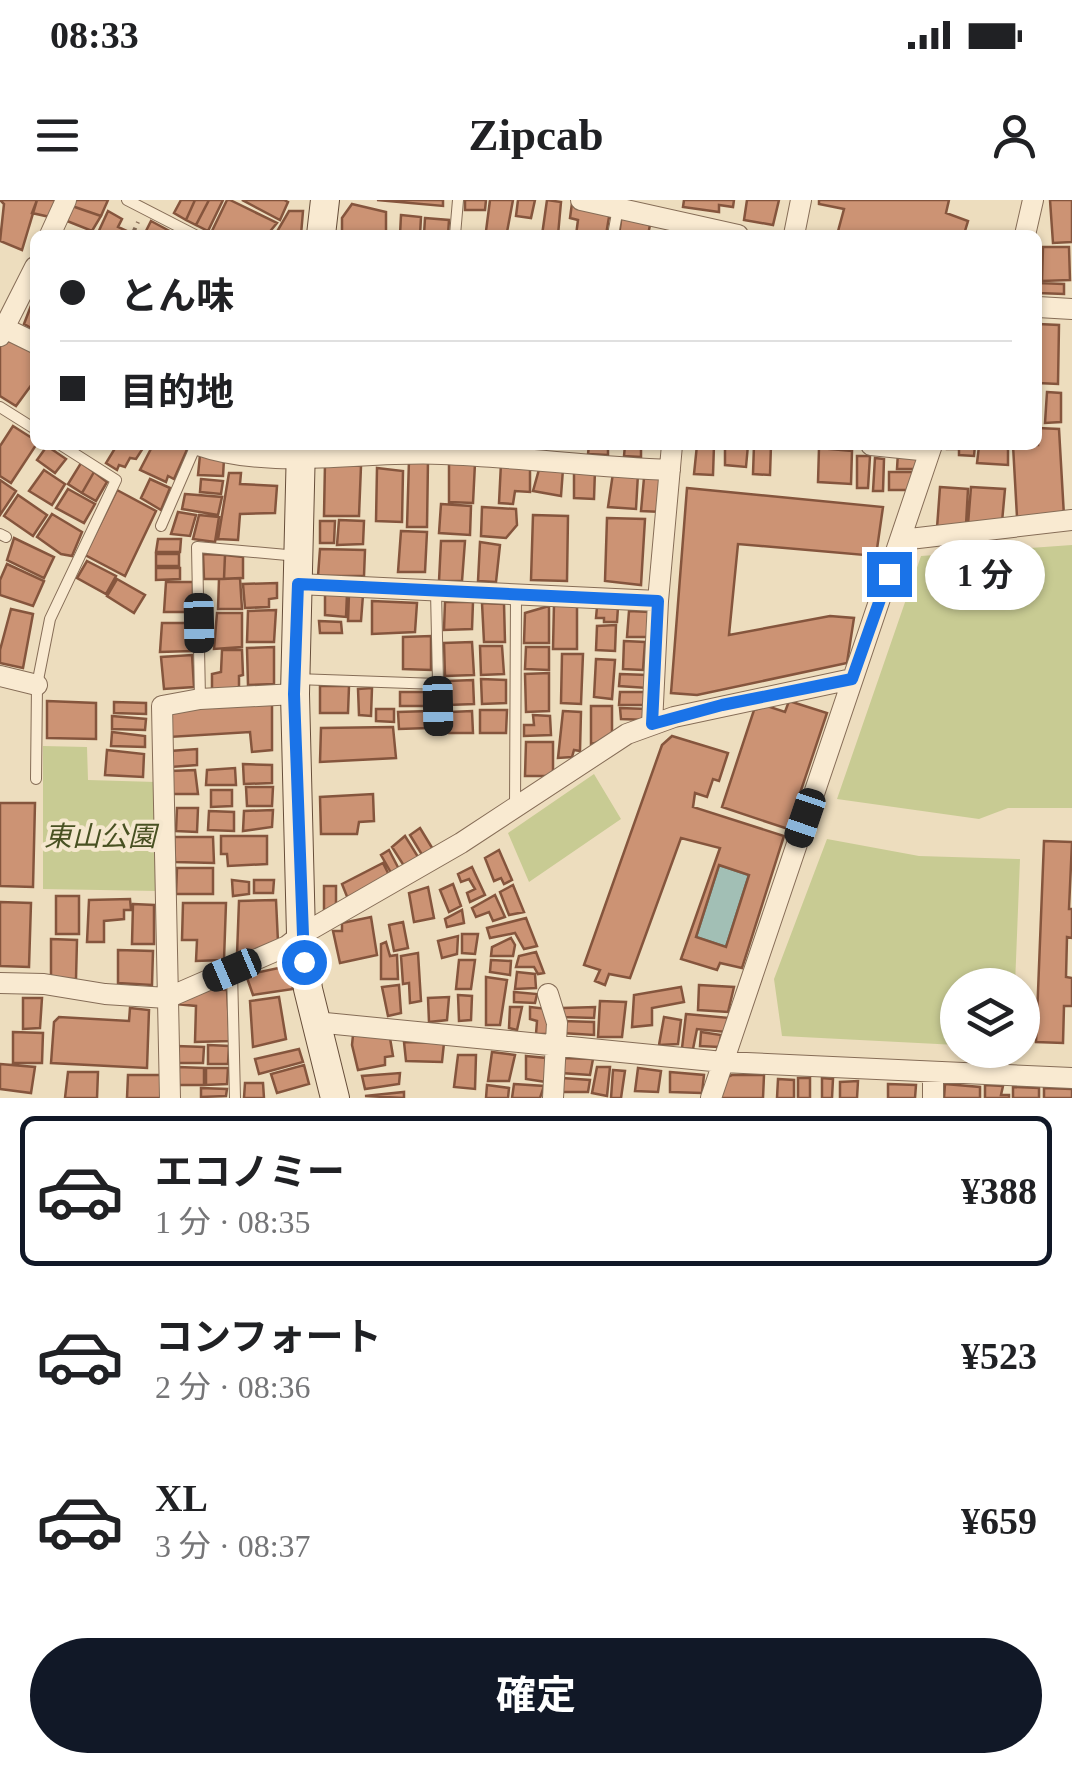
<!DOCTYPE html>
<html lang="ja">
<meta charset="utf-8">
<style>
body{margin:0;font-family:"Times New Roman","Noto Sans JP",serif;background:#f2f2f2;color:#202124;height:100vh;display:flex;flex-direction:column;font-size:38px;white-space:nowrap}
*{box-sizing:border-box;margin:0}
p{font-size:32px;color:#757577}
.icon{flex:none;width:55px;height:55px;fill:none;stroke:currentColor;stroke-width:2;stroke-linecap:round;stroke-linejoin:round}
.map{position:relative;height:898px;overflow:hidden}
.sheet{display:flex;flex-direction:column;background:#fff;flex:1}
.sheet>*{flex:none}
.guide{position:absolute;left:30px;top:30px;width:1012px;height:220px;border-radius:15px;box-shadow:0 2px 8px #0004;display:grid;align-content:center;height:220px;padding:0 30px;background:#fff}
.controls{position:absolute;left:940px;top:768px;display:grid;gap:20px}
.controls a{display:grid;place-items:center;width:100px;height:100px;border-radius:50%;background:#fff;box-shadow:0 2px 8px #0004;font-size:50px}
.end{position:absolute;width:45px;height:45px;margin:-22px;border:12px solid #1a73e8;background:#fff;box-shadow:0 0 0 5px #fff}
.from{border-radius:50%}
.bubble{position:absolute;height:70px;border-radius:35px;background:#fff;box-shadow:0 2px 8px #0004;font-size:32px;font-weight:700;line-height:70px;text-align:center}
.car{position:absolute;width:30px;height:60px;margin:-30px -15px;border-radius:12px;box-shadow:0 0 8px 2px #0007;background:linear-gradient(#222 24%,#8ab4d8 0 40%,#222 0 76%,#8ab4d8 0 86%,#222 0)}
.guide b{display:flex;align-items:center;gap:35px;height:95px;font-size:38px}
.guide b+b{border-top:2px solid #e0e0e0}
.guide i{width:25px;height:25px;background:#202124}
ul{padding:18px 0 0;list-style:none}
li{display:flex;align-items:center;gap:30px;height:150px;margin:0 20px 15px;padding:0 10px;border:5px solid transparent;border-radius:15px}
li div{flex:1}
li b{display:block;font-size:38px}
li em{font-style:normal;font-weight:700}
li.selected{border-color:#111827}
li>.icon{width:90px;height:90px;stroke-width:1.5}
.primary-button{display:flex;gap:20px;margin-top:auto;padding:20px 30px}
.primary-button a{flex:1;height:115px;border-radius:60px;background:#111827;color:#fff;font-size:40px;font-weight:700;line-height:115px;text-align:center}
.status{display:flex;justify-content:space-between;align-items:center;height:70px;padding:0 50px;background:#fff;direction:ltr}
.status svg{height:28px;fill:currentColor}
header{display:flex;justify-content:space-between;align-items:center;height:130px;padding:0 30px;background:#fff;font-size:45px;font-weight:700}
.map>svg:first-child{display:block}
.green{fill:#c8cb93}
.water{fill:#a2bfb5;stroke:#698c82;stroke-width:2.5}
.building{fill:#cc9374;stroke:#85553d;stroke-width:2.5;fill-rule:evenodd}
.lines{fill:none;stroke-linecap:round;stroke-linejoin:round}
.service-casing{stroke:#866d57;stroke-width:12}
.minor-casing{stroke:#866d57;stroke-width:22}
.secondary-casing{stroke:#674e3a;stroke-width:30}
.path{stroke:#866d57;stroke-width:4;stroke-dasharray:8 5;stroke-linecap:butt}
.service{stroke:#f9ead1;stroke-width:10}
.minor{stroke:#f9ead1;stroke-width:20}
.secondary{stroke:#f9ead1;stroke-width:28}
.route{stroke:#1a73e8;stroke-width:12}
.labels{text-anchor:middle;stroke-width:8;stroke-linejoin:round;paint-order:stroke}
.park-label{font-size:28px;font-style:italic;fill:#485122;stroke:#f5e7ce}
</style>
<div class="status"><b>08:33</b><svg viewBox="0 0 49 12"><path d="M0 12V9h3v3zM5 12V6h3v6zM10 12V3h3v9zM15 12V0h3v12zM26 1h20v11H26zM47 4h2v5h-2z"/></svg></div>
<header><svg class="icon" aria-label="menu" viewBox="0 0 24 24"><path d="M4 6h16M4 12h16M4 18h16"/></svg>Zipcab<svg class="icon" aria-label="person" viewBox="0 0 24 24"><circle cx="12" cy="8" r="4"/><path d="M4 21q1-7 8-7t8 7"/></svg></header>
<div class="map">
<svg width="1072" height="898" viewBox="0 0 1072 898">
<rect width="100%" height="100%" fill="#edddbe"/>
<path class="green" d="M1072,345V608H1008L979,619L837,599L921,356Z
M43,546L87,547L88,580L156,582L157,691L43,689Z
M594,574L621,619L529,682L508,633Z
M827,639L919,656L1020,659L1015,785H958L957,845L782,836L774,779Z"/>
<path class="water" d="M719,665L749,675L726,747L696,737Z"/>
<path class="building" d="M0,0H37L22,50L0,41L4,4Z
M37,0H58L50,17L32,13Z
M74,0H108L101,16L72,6Z
M181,0H195L186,20L174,13Z
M195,0H209L196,25L186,20Z
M209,0H223L208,31L196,25Z
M227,0H230L277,23L267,35H220L212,31Z
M242,0H284L288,2L280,20Z
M377,0H443V6Z
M465,0H486L485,10H465Z
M490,0H513L507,32L486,31Z
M518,0H535L531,18L516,16Z
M547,0L561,2L558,35H542Z
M684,0H734L733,7L719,5V12L683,7Z
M747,0H779L773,25L744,20Z
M819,0H949L946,13L968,21L965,31L987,34L837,35L844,9L819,4Z
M1050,0H1072V42L1053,43Z
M572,3L610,11L606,35H576L578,20L570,18Z
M352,4L386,12V35H342V18Z
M72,6L101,16L92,31L67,21Z
M108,11L122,19L118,27L127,31L125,35H97Z
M289,11H303L301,35H275Z
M622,13L651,20L648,35H619Z
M401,15L421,17L420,35H400Z
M425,18L449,20L448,35H424Z
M151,21L177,35H144Z
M1043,47H1069L1070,80L1042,81Z
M1038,83L1064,84V94L1038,93Z
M32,103L35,104V130L24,124Z
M1038,124L1059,125L1058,184L1038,183Z
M9,134L35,151V180L16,206L0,196V146Z
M1047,192L1061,193V222L1045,223Z
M13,226L35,240L36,245L11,283L0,276V246Z
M1038,228L1059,229L1064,316L1017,317L1013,245H1038Z
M117,245H145L136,259L130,258L125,267L119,265L117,270L106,263Z
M153,245H189L174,279L168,276L166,282L140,270Z
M589,245H608V255L588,254Z
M625,245H641V257L624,256Z
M697,245H714L713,275L694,274Z
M725,245H748L746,267L725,265Z
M754,245H771L770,275L753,274Z
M947,245H975L974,256L959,255V249H947Z
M47,246L66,259L55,273L37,260Z
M979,246L1008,248V265L977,263Z
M819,248L852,251L851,284L818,282Z
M898,252L921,253L919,269H897Z
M200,255L224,259L223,276L198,275Z
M857,256H870L868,288H857Z
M875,258L884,259L883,291H873Z
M409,260H428L427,327H407Z
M449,262L475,263L473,303L449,302Z
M81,263L94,272L82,293L68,284Z
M325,263L361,266L359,316H324Z
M501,263L530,265V292L515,291L513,304L499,303Z
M540,266L563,269L561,296L533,291Z
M377,268L403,271L402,322L376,321Z
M574,269L595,270L594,299L574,298Z
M44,270L65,284L52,305L29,291Z
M94,272L107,282L96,301L82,293Z
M889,272H913L912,290H889Z
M229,273H241L240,284L277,286L275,313L240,314L238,340L218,339Z
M613,273L638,274L636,309L608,307Z
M644,278H664L662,312L641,311Z
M150,279L170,288L161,310L141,298Z
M201,279L223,281L221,294L200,292Z
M0,280L16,291L0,315Z
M940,287L968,289L966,325L937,328Z
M971,287L1005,289L1002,322L968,324Z
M687,288L883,307L876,356L738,344L729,435L830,416L854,418L847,463L697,495L671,493Z
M68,289L95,304L84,323L56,308Z
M117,290L156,311L125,376L85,355Z
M185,294L222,297L218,315L182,309Z
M18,295L47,315L33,336L4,316Z
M441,304L471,306L470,335L439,333Z
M482,307L516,309L517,325L506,338L481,336Z
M178,312L196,315L190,336L171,334Z
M52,314L82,332L72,356L61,354L37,337Z
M199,315L219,317L215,342L193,339Z
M533,315L568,316L567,381L531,380Z
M607,318L645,319L641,385L605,381Z
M339,320L364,321L363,344L337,345Z
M320,321H335L334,343H320Z
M401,331L427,332L425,372H398Z
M14,338L54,357L44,378L7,360Z
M158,339H181L180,352H156Z
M441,341H465L462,381H439Z
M480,342L500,345L496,382L478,381Z
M320,349L365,350L364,376H318Z
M156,354H179V366H156Z
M203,354L225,355L224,379H204Z
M225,355L243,357V378L224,379Z
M87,361L116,376L106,394L77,378Z
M7,364L44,381L33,406L0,395V380Z
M156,368H180V379L156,380Z
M240,378L242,409H218L219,379Z
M117,379L145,395L134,413L107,396Z
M166,382H193V412H164Z
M277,383V398L269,399V407L245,408L243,384Z
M325,394H347L346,417L325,415Z
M349,394L363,395L361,421H348Z
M372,401L417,403L415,432L372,434Z
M445,402H473L472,429L444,430Z
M482,403L504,404L505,442H484Z
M554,404L577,405V449H553Z
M549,406V443H524L525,413Z
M597,407H618L617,422H604V418H596Z
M11,409L33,414L23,468L0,463V450Z
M276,410L274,442H247L248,411Z
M629,411L650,412L649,437H627Z
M217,413H242V447L214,449Z
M319,421L341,422L342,433H320Z
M162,423H193L192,451L160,452Z
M616,425L615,451L596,450L597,426Z
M431,436V470L403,469V437Z
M624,441L645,442L643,470L623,469Z
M472,442L474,475L445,476L444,443Z
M480,446H502L504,474L481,475Z
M274,447V484L248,485L247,448Z
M526,447H549V470L525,469Z
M222,450H242L243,475L239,476V488L212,490V474L221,472Z
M562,454H583L581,504L561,503Z
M192,455L194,487L164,489L161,457Z
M596,459L615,460L612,499L594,497Z
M549,473V511L526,512L525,474Z
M620,474L647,475V488L619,486Z
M481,479L506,480V503L482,504Z
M473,480L474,504L448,505V481Z
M320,486H349L348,513H320Z
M372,488L371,516L359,515L358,489Z
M400,492H425L426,506H400Z
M620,492H646L645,505H619Z
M272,499V550L252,552L250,532L169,537L167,510Z
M47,501L96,503V539L47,538Z
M789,501L827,513L788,629L722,607L754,510L767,506L785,512Z
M114,502L146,503V514L114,513Z
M591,506H612V539L591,544Z
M620,508L647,509V520L621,519Z
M376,509H394V522L376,521Z
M480,510H507L506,533H480Z
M429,511V528L399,529L398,512Z
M472,511L473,533H449L450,512Z
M563,511L581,512L580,551L574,550L572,557L558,558Z
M533,515L550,516L551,535L524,536V525H534Z
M112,516L146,519L145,530L112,529Z
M393,527L396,558L320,562L321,528Z
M112,532L145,536V547L111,546Z
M672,536L728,553L719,581L713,579L707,597L695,593L693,607L784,636L742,768L720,763L717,770L681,759L720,648L681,638L630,778L609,774L605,785L595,781L600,770L584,765L662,545ZM719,665L749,675L726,747L696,737Z
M526,542H553V576H525Z
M197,549V565L171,567L170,551Z
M107,550L144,554L143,577L105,575Z
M243,564L272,565V583L244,584Z
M235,568L236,585H206L207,570Z
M195,570L198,594H171L170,571Z
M246,587H273L272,606H247Z
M211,590H232V606L211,607Z
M373,594L374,621L359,622L357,634H321L320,597Z
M0,603H35L33,687L0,686Z
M177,608H198L197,632L176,631Z
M273,610L272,627L243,631L244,611Z
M209,611L234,612V631L208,630Z
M420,628L434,651L424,658L410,635Z
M221,636H267V664L228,666L227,654H221Z
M405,636L420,660L406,669L392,647Z
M174,637H213L214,663L175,662Z
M1044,641L1072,642L1069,709H1072V738L1067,737L1066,777L1072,778V806H1064L1063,843L1036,842Z
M389,650L401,673L394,678L381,655Z
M499,650L512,680L504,684L501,678L494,681L485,658Z
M383,663L391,679L350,704L342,684Z
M472,667L485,695L470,702L467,693L475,689L469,679L461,682L458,674Z
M177,668H213V694H176Z
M232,680L249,682V694L233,696Z
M254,680H274L273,693H254Z
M453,684L461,706L449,712L440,690Z
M513,685L524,712L509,715L500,692Z
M324,686H336V710L324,712Z
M428,687L434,718L414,722L409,693Z
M495,695L505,717L493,721L489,712L476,717L472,708Z
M56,696H79V734H56Z
M130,699L131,710H124V719L104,721V742H87L89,700Z
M276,700L278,742L254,755H237L239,701Z
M0,702L31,703L29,767L0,766Z
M183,703H226L224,760L196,761L197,740H182Z
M133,704L154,705V744H132Z
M462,710L464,723L447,727L445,719Z
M371,717L377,755L340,763L333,731H342V723Z
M526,718L537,746L524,749L515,733L490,738L487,728Z
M403,722L408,748L394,751L389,725Z
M462,734H478L475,754L462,753Z
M458,736L457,754L442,758L438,741Z
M511,738L515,745L513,756H491L492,747Z
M51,739L77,740L76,779H51Z
M386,742L390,756L397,755L398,779H381V744Z
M118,750L153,751L152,785L118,783Z
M536,752L544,773L538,774L534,767H516L519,756Z
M418,753L421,801L410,803L409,783L403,784L401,756Z
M459,760H475L471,789H456Z
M491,760L511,761L510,775L490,772Z
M288,766L293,789L253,795L246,775Z
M517,772L535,774L536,788L515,789Z
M486,777L507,780L500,825H486Z
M399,785L401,813L388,816L382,787Z
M699,785L734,787L728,812L698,810Z
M681,787L684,802L652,808V825L632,827L634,795Z
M208,789L227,790L230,841L195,842L196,806L175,804Z
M514,792L537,794L535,803L514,802Z
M458,795L472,796L471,820L459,821Z
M279,797L286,839L253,847L250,801Z
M449,797L447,820L429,822L428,798Z
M23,798H42L40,828L23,829Z
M600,801L626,802L622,837H598Z
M510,807H522L517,830L509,828Z
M530,807L548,809V834H536L537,821L530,819Z
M595,807L594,818L562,817L563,808Z
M130,808L149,810L147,868L51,863L54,822L59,817L129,821Z
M686,814L730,818L726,832L697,829L693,849L682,848Z
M664,817L681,820L678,844L659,845Z
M563,821L594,822V835L562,833Z
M13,832L43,833L42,863H13Z
M701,832L721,835L719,847L700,846Z
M353,835L390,838L393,856L385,857V865L358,870L352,845Z
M404,842L444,843L442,862L406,861Z
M208,845L229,846L228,864H208Z
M176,846L204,847L203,863H176Z
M299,849L303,862L259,874L255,859Z
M492,852L515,855L509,881H488Z
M458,855H476L475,889L454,887Z
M526,856L546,858V882L526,879Z
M563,858L593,859L590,875L561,873Z
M0,864L35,867L31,893L0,889Z
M304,865L309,884L277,893L271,874Z
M178,867L204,868V885H177Z
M597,867H610L607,896L592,893Z
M206,868H228L227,884L206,885Z
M638,868L661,871L658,892L635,891Z
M613,870L625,871L621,898H611Z
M68,872H98L97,898H65Z
M670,872L704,875L702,893L670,892Z
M400,873L399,884L365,889L362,876Z
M128,875H161V898H127Z
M732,875H764L763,898H717L725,878Z
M562,878L590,880L588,892H561Z
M798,878H810V898H798Z
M822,878L833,879L832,898H822Z
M778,879L794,880V898H777Z
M858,881L857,898H840V882Z
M245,883H263L264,898H244Z
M514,884L544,886L540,898H512Z
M888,884L916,885L915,898H888Z
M945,884L980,887V898H944Z
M487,885L509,888L508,898H486Z
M985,885L1003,886L1001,895H1009V898H985Z
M1013,887L1039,888V898H1013Z
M201,888L227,889L226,896L201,897Z
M1044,888L1072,889V898H1044Z
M404,892V898L365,896Z"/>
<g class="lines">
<g class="service-casing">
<path id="service" d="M127,0L195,35
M455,35L458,0
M613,35L618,8
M0,207L35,229
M161,326L196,245
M0,334L6,337
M436,392L439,527
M296,479L438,484
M200,498L197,347L298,356
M36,579L37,485L50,419L116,280L61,245
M515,608L516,395
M232,771L235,898"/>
</g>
<g class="minor-casing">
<path id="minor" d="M581,0L738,35
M50,35L66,0
M794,35L801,0
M1025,35L1033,0
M1038,107L1072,109
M0,126L35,143
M0,136L35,67
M198,245C273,271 364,250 442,254C518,257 594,267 670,270
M871,245L930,251
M901,340L1072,320
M298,384L658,401
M0,476L37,485
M652,524L658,401L672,245
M0,783L44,784L105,794L167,798L287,746L301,735L461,643L627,534L674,517L852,479
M548,794L557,823L553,898
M315,822L723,862L1072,878
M170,898L162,506L200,499L295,494
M711,898L932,245
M933,898V872"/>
</g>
<g class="secondary-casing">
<path id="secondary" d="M321,35L325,0
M301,245L295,494L301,735L308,789L335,898"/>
</g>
<path class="path" d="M132,35L138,22"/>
<use href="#service" class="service"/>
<use href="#minor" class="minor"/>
<use href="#secondary" class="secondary"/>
</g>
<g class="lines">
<path class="route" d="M304,762L294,494L298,384L658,401L652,524L722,505L852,479L889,374"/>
</g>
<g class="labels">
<g class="park-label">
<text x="100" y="646">東山公園</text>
</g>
</g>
</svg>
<div class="controls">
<a><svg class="icon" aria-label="layers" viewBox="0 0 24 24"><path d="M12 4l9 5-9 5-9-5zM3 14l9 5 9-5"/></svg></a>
</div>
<i class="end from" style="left:304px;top:762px"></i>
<i class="end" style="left:889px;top:374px"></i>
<div class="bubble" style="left:925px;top:340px;width:120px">1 分</div>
<i class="car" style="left:199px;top:423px;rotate:179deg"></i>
<i class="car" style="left:438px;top:506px;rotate:179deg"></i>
<i class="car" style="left:805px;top:618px;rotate:199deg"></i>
<i class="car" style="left:232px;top:770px;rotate:247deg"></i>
<div class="guide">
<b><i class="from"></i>とん味</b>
<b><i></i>目的地</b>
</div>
</div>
<section class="sheet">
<ul>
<li class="selected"><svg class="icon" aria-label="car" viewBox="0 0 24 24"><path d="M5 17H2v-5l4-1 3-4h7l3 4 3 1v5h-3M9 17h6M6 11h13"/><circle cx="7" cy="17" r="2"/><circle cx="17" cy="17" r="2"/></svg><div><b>エコノミー</b><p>1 分 · 08:35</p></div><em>¥388</em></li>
<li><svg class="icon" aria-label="car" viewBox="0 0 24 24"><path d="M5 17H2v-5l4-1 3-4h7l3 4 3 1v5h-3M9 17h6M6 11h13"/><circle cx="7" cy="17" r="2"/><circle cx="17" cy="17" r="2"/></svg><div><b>コンフォート</b><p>2 分 · 08:36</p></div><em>¥523</em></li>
<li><svg class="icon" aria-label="car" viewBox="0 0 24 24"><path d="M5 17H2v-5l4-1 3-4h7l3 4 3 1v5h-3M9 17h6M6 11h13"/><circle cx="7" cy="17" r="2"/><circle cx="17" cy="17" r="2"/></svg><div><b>XL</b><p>3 分 · 08:37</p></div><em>¥659</em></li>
</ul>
<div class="primary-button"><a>確定</a></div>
</section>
